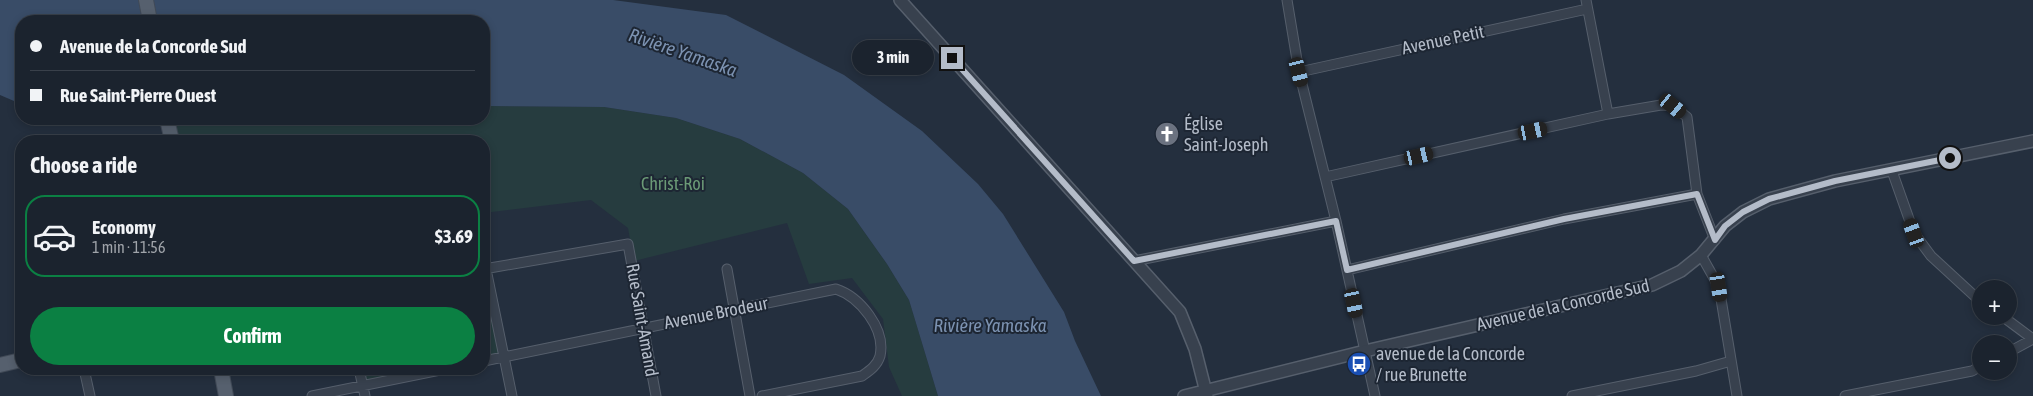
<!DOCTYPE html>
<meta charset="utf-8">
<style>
body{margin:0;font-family:"Asap Condensed",sans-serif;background:#242b36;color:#f1f3f6;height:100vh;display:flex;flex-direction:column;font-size:19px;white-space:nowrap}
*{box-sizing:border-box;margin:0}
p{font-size:16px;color:#a0a4aa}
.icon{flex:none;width:28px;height:28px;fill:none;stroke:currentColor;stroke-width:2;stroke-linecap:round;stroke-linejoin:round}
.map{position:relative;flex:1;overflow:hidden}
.drawer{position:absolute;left:15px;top:135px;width:475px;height:240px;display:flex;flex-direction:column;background:#1b232e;border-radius:20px;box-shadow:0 2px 8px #0003,0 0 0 1px #39404a}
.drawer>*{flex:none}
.guide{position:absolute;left:15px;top:15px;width:475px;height:110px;border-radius:20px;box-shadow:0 2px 8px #0003,0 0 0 1px #39404a;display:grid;align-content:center;height:110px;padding:0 15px;background:#1b232e}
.buttons{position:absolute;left:1972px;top:280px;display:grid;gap:10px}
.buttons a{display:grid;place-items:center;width:45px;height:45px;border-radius:50%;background:#1b232e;box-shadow:0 2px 8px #0003,0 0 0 1px #39404a;font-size:25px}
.end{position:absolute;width:22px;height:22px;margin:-11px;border:6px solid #b4bcc9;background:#111;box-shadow:0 0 0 2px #111}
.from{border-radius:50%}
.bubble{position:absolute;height:35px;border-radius:18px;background:#1b232e;box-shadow:0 2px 8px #0003,0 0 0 1px #39404a;font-size:16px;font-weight:700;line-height:35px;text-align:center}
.car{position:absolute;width:15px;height:30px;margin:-15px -8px;border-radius:6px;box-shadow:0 0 4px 1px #0007;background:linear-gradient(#222 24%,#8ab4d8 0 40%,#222 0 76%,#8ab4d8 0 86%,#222 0)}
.guide b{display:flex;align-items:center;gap:18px;height:48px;font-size:19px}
.guide b+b{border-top:1px solid #39404a}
.guide i{width:12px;height:12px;background:#f1f3f6}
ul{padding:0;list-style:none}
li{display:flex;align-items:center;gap:15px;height:82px;margin:0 10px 8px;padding:0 5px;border:2px solid transparent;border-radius:20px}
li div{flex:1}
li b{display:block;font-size:19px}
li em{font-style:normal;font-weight:700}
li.current{border-color:#0b8043}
li>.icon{width:45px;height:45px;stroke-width:1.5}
h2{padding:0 15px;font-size:22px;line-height:60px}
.cta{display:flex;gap:10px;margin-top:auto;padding:10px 15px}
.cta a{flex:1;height:58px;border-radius:30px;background:#0b8043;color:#fff;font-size:20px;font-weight:700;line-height:58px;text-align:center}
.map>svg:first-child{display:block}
.green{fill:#263c3f}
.water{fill:#394c67}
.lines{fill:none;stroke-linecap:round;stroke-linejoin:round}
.minor-casing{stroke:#565f6c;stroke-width:11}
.tertiary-casing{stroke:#565f6c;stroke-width:14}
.primary-casing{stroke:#414a57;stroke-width:16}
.minor{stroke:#38414e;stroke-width:9}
.tertiary{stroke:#38414e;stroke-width:11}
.primary{stroke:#56606e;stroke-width:14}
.route{stroke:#b4bcc9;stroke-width:6}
.labels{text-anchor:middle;stroke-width:4;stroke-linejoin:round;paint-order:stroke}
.street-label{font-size:18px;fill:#b4bcc9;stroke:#1d2633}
.poi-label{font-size:18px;fill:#b4bcc9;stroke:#1d2633;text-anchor:start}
.park-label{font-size:18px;fill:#6b9a76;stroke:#1d2633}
.water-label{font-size:19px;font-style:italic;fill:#7c92b1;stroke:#1d2633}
</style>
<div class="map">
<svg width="2033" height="396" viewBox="0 0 2033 396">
<rect width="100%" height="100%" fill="#242f3e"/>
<path class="green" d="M484,106L604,107L676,118L740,139L803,173L848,209L887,264L909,300L938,396H902L889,367L883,319L852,278L809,284L787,223L634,261L628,228L591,200L484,213V141H169L165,119H484Z
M484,265L504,355L484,359Z
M356,369H434L359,384Z"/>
<path class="water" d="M0,0H613L726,15L844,75L922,131L978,184L1003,214L1064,312L1075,341L1101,396H938L909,300L887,264L848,209L803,173L740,139L676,118L604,107L484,106V21H21V104L0,95Z"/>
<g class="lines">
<g class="minor-casing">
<path id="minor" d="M1287,0L1299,72L1336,221L1375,396
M1586,0L1608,114
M1299,72L1587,9
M1892,171L1914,233L1931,256L1981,302
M1325,177L1608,114L1661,105L1673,106L1687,117L1697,194L1715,240
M1701,255L1719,287L1737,396
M1134,261L1336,221
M484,269L628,244L656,396
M486,269L512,396
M727,269L750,396
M1347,270L1564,219L1697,194
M2002,316L2033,339
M2009,352L2033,339
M484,361L836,289C860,297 886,329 880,356C877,366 869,371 862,376L762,396
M84,369L90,396
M359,369L365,396
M312,396L445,369
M1572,396L1696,371L1731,361
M1845,396L1972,371L1981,366"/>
</g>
<g class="tertiary-casing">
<path id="tertiary" d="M900,0L1180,312L1195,349L1207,396
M1184,396L1365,351L1652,285L1681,271L1701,255L1725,226L1743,212L1769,199L1835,181L2033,141"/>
</g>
<g class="primary-casing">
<path id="primary" d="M146,0L150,21
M167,119L172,141
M0,365L21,360
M221,369L226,396"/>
</g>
<use href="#minor" class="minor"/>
<use href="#tertiary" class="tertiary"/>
<use href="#primary" class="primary"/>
</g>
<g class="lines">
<path class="route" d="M952,58L1134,261L1336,221L1347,270L1564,219L1697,194L1715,240L1725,226L1743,212L1769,199L1835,181L1950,158"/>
</g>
<defs>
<g id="church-disc" transform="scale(1.25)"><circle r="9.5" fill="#6b7280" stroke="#1d2633"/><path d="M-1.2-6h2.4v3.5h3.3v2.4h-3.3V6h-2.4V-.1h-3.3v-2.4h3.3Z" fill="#fff"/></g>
<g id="bus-disc" transform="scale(1.25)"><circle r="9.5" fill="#1a4fb4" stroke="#1d2633"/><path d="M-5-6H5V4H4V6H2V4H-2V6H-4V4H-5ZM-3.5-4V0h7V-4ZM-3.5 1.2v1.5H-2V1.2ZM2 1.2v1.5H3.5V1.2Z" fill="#fff"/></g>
</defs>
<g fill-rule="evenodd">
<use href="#church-disc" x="1167" y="134"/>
<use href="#bus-disc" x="1359" y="364"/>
</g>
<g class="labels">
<g class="street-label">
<text transform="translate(1443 40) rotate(-12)" y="6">Avenue Petit</text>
<text transform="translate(1563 305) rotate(-13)" y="6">Avenue de la Concorde Sud</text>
<text transform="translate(716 313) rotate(-11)" y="6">Avenue Brodeur</text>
<text transform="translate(642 320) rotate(80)" y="6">Rue Saint-Amand</text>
</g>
<g class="poi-label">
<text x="1184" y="130">Église<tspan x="1184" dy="21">Saint-Joseph</tspan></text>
<text x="1376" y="360">avenue de la Concorde<tspan x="1376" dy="21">/ rue Brunette</tspan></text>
</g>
<g class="park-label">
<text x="673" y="190">Christ-Roi</text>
</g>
<g class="water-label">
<text transform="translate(683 52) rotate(19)" y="7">Rivière Yamaska</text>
<text x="990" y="332">Rivière Yamaska</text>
</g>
</g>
</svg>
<div class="buttons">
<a>+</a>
<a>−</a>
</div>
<i class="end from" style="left:1950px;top:158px"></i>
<i class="end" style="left:952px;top:58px"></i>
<div class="bubble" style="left:852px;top:40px;width:82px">3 min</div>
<i class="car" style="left:1299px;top:72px;rotate:166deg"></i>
<i class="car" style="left:1673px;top:106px;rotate:129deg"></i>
<i class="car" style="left:1533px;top:131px;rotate:78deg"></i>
<i class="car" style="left:1419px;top:156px;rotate:77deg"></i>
<i class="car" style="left:1914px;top:233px;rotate:340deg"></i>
<i class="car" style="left:1719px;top:287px;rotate:171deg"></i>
<i class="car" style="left:1354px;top:303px;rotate:168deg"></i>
<div class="guide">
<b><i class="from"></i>Avenue de la Concorde Sud</b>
<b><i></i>Rue Saint-Pierre Ouest</b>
</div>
<section class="drawer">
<h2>Choose a ride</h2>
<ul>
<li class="current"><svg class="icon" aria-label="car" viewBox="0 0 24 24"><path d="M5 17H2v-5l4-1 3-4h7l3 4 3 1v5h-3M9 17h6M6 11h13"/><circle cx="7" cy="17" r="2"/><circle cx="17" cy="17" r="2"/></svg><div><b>Economy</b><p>1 min · 11:56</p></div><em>$3.69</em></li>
</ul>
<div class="cta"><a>Confirm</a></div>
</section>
</div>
